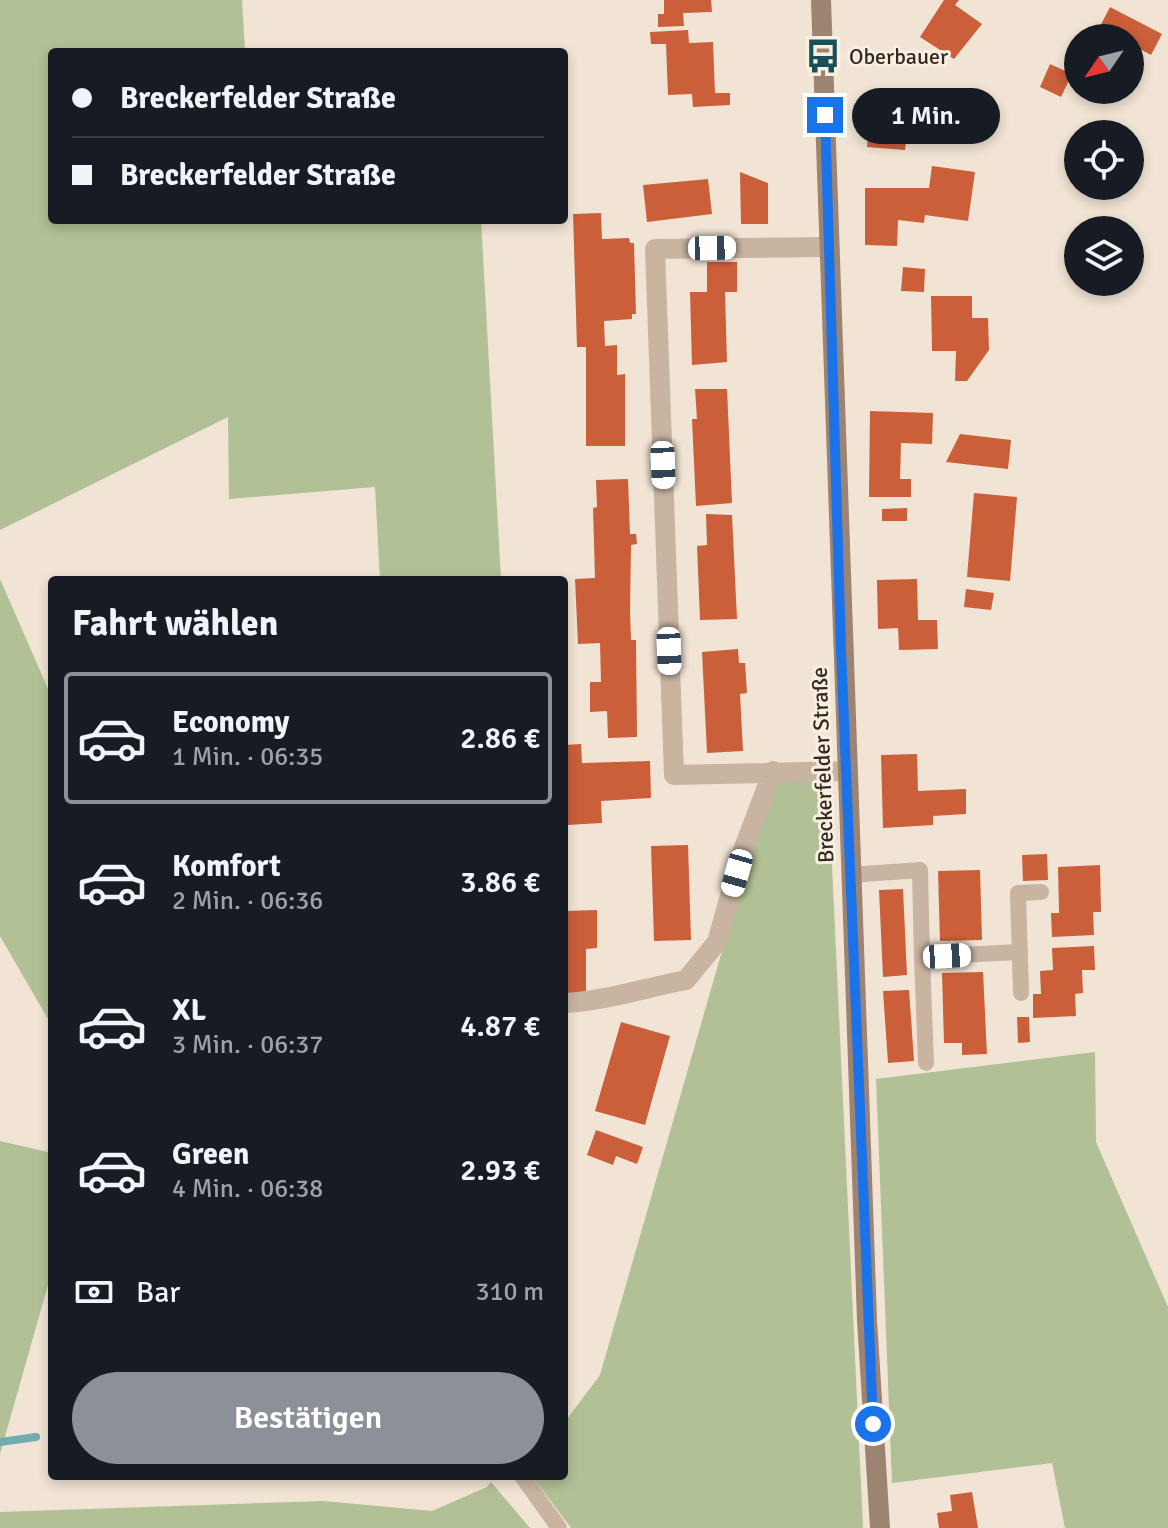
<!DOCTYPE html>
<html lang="de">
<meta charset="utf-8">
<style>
body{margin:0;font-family:Signika,sans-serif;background:#242831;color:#f1f3f6;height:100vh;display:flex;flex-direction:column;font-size:30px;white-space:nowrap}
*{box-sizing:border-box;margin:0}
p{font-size:26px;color:#9ea1a6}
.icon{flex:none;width:44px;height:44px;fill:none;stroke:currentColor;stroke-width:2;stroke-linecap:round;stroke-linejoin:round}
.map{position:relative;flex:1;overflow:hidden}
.sheet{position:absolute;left:48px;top:576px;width:520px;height:904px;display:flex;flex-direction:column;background:#171b24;border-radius:8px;box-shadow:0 4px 12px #0003}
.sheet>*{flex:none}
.hud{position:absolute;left:48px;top:48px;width:520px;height:176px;border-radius:8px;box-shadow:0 4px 12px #0003;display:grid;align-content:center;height:176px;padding:0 24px;background:#171b24}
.needle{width:52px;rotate:235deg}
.buttons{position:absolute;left:1064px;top:24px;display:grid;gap:16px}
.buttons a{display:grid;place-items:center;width:80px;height:80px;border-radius:50%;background:#171b24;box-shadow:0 4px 12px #0003;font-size:40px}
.end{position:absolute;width:36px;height:36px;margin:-18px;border:10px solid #1a73e8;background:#fff;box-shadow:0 0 0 4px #fff}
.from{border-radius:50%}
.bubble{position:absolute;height:56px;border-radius:28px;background:#171b24;box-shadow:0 4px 12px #0003;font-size:26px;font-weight:600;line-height:56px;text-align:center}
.car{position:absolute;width:24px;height:48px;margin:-24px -12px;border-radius:10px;box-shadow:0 0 6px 2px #0007;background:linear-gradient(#fff 24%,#345 0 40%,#fff 0 76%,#345 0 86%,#fff 0)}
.hud b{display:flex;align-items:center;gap:28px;height:76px;font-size:30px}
.hud b+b{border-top:2px solid #363941}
.hud i{width:20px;height:20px;background:#f1f3f6}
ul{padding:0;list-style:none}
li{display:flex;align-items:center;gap:24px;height:132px;margin:0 16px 12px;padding:0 8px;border:4px solid transparent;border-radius:8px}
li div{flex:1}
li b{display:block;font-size:30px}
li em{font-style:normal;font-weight:600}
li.current{border-color:#8c9099}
li>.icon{width:72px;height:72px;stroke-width:1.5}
h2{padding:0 24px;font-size:36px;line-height:96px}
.pay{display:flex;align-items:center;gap:20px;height:88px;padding:0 24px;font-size:30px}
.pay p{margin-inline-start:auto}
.button{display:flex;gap:16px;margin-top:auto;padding:16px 24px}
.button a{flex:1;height:92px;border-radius:48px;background:#8c9099;color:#fff;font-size:32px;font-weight:600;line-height:92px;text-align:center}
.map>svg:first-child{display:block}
.green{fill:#b1c095}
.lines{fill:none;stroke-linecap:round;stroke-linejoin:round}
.stream{stroke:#73acaf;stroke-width:8}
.building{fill:#cb5f39}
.service{stroke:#c9b4a1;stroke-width:16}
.minor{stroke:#c9b4a1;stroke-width:20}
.secondary{stroke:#9d8372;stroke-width:20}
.route{stroke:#1a73e8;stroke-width:10}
.labels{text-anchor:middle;stroke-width:6;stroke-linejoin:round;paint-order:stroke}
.poi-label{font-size:22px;fill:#332924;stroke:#f9efe1;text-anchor:start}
.street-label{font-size:22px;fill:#332924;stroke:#f9efe1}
</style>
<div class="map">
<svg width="1168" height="1528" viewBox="0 0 1168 1528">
<rect width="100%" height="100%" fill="#f1e4d5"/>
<path class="green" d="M0,0H242L245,52H52V220H481L501,580H380L375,487L229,499L228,417L0,530Z
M0,579L52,698V1026L0,936Z
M776,781L824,782L831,844L863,1528H571L532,1476H564V1423L600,1375L756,833Z
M1095,1052L1096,1142L1168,1307V1528H1065L1052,1463L892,1483L876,1079Z
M0,1141L52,1153V1271L0,1454Z
M491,1482L530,1528H0V1512L323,1501L432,1511L487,1487Z"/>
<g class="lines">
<path class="stream" d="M0,1442L36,1437"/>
</g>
<path class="building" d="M664,0H711L712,12L683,13L684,26L658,27V14H664Z
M944,0H959L955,5L982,24L954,59L920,37Z
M1110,7L1162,34L1151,55L1134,46L1130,53V38H1094Z
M688,30L689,43L713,42L715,93H730V105L693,107L692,94L668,95L666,44H651L650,32Z
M1050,64L1072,74L1061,97L1040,87Z
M869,121L908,125L905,150L867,147Z
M932,166L975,172L968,221L925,215L924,223L898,220L897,246L865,245V188H929Z
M740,172L768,183V224H741Z
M708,179L712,214L647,222L643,185Z
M601,213L602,239L629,238L630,243H634L636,314H632V319L604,321L605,346L617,345V375L625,374V446H586V347H577L573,214Z
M707,262H737V292H725L727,362L692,365L690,292H707Z
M903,267L925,269L924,292L901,291Z
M931,296H972V318H988L989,350L967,381H955L956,351H932Z
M695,389H727L732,503L696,506L692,419H697Z
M870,411L933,413L932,444L901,443L900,479H911V497H869Z
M960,434L1011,440L1008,469L946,462Z
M628,479L630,534H636L637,544L631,545L630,611L631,640H636L637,737L608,738L607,711L590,712V682H601L600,643L578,644L575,579L595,578L593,508L597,507L596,480Z
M974,493L1017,497L1010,581L967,577Z
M907,508V521H882V509Z
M706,514L732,515L737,619L700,620L697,546L707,545Z
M917,579L918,620H937L938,649L899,650L898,628L878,629L877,580Z
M966,589L994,593L991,610L964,607Z
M738,649L739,663H745L747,693L740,694L743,751L707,753L702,652Z
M581,744L582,763L650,761L651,798L601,801L602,823L567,825L564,745Z
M917,754L918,791L966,789V814L933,816V825L883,828L881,755Z
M688,845L691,940L654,941L651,846Z
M1047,854L1048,880L1023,881L1022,855Z
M1100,865L1101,912H1093L1094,935L1052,937L1051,913H1059L1058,867Z
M980,870L982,940L940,941L938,871Z
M903,889L907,975L883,977L879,890Z
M597,910V948L586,949V996H564V911Z
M1094,946L1095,970H1082L1083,993L1075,994L1076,1016L1033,1018V994H1041L1040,971L1053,970L1052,948Z
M983,972L987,1054L962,1055V1043H944L942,973Z
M909,990L914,1061L888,1063L883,991Z
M1017,1017H1029L1030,1042L1018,1043Z
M621,1022L670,1036L645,1125L595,1111Z
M596,1130L643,1147L637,1164L616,1156L613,1165L587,1155Z
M972,1492L978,1528H939L937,1513L952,1511L950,1495Z"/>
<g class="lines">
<path class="service" d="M850,875L920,870L922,957L1020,952
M922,957L926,1063
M1021,993L1018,893L1041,892
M522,1476L559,1528"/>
<path class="minor" d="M828,247L655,249L674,775L846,771
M564,1003C601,1002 648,987 686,980L717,942L743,850L773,771"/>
<path class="secondary" d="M821,0L867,1320L880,1528"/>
</g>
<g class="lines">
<path class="route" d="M825,115L841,649L873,1424"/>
</g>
<defs>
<g id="bus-bare" transform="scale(2.76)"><path d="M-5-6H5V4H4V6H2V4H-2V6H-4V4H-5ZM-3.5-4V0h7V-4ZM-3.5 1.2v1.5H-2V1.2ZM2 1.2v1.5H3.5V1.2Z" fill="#185056" stroke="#f9efe1" stroke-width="2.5" paint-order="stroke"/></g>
</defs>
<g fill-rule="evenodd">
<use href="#bus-bare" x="823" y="56"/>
</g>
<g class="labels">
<g class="poi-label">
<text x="849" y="64">Oberbauer</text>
</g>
<g class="street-label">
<text transform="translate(822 765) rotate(-92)" y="8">Breckerfelder Straße</text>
</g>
</g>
</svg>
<div class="buttons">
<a><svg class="needle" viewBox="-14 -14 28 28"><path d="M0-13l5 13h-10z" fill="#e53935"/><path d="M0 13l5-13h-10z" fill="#9ea1a6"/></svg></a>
<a><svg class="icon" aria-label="locate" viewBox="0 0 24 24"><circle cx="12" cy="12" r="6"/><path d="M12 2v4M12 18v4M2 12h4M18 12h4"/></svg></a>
<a><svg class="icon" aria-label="layers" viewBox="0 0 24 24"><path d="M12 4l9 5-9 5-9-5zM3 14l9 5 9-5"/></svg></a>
</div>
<i class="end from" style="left:873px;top:1424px"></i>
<i class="end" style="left:825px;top:115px"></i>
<div class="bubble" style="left:852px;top:88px;width:148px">1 Min.</div>
<i class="car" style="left:712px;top:248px;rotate:89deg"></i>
<i class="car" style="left:663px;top:465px;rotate:178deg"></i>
<i class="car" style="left:669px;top:651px;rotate:178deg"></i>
<i class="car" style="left:737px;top:873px;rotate:196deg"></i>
<i class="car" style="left:947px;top:956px;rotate:87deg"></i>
<div class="hud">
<b><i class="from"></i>Breckerfelder Straße</b>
<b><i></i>Breckerfelder Straße</b>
</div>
<section class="sheet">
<h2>Fahrt wählen</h2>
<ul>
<li class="current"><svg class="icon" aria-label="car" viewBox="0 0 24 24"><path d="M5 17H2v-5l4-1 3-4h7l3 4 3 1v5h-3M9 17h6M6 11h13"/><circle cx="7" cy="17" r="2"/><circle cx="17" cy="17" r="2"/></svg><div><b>Economy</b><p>1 Min. · 06:35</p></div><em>2.86 €</em></li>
<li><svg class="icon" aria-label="car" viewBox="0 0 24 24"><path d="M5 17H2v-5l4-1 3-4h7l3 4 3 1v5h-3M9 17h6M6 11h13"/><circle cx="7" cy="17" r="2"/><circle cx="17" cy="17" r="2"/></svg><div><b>Komfort</b><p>2 Min. · 06:36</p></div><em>3.86 €</em></li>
<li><svg class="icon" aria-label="car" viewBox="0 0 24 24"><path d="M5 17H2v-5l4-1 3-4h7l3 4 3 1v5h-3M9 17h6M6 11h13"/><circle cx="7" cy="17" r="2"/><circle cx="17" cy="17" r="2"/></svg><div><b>XL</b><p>3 Min. · 06:37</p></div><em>4.87 €</em></li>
<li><svg class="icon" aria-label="car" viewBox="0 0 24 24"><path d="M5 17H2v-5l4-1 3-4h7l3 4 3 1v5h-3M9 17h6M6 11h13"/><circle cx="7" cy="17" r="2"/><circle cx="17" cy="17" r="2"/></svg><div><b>Green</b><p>4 Min. · 06:38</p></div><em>2.93 €</em></li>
</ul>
<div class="pay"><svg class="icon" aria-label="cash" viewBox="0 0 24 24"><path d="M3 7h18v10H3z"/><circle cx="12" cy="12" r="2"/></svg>Bar<p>310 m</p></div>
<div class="button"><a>Bestätigen</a></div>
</section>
</div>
